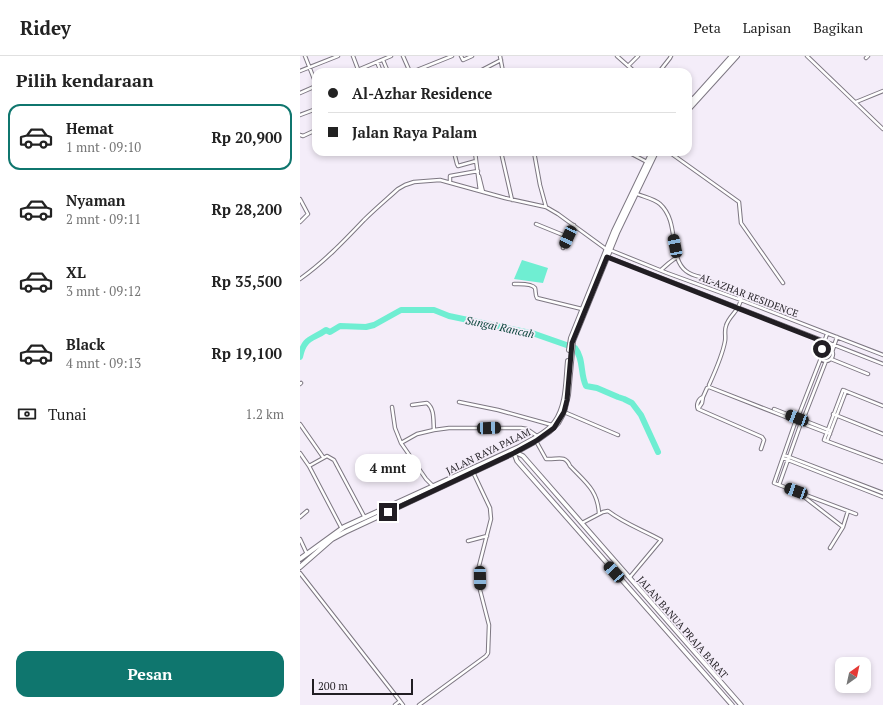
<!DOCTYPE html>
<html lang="id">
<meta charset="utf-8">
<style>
body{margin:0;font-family:"PT Serif",serif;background:#f2f2f2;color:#222;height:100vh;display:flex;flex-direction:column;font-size:15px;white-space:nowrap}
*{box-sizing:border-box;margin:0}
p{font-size:13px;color:#767676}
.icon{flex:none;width:22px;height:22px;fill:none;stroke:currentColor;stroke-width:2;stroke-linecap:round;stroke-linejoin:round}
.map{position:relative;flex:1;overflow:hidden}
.sheet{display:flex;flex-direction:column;background:#fff;width:300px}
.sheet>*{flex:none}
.banner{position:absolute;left:12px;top:12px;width:380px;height:88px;border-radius:12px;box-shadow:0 2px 6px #0003;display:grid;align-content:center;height:88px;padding:0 16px;background:#fff}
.needle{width:26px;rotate:33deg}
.buttons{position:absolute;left:535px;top:601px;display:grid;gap:8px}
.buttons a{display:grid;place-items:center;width:36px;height:36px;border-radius:8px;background:#fff;box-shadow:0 2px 6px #0003;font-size:20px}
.scale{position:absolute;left:12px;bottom:10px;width:101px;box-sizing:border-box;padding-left:4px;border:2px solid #211e23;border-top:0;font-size:11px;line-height:14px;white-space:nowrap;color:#211e23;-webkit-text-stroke:3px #f4edf9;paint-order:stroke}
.end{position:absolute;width:18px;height:18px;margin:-9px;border:5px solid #211e23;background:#fff;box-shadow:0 0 0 2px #fff}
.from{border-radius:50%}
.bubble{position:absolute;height:28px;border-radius:12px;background:#fff;box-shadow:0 2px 6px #0003;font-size:13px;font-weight:700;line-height:28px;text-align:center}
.car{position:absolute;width:12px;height:24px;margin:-12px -6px;border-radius:5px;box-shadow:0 0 3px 1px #0007;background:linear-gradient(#222 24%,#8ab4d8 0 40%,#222 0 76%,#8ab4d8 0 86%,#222 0)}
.banner b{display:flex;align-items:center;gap:14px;height:38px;font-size:15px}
.banner b+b{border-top:1px solid #e0e0e0}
.banner i{width:10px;height:10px;background:#222}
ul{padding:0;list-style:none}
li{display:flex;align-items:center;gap:12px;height:66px;margin:0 8px 6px;padding:0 8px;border:2px solid transparent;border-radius:12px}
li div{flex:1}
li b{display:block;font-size:15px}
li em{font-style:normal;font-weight:700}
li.selected{border-color:#0f766e}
li>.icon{width:36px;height:36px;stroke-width:1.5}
h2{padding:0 16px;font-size:18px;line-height:48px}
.pay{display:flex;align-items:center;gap:10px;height:44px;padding:0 16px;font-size:15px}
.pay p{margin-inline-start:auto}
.cta{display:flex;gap:8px;margin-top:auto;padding:8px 16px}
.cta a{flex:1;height:46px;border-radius:12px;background:#0f766e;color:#fff;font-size:16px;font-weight:700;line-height:46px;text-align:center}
header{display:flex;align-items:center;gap:24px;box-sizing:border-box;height:56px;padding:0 20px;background:#fff;border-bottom:1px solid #e0e0e0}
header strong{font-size:19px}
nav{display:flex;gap:22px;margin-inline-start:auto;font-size:14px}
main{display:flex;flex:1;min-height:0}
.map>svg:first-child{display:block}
.water{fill:#6feed2}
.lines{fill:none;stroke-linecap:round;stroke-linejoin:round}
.river{stroke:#6feed2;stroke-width:6}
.minor-casing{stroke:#7d7782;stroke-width:4.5}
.tertiary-casing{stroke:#7d7782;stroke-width:5.5}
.primary-casing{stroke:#7d7782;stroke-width:6}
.minor{stroke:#fff;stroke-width:2.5}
.tertiary{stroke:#fff;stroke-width:3.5}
.primary{stroke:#fff;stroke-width:4}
.route{stroke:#211e23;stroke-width:5}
.labels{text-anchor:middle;stroke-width:3.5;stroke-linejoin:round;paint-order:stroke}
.street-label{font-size:10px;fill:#211e23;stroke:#f4edf9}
.water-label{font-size:11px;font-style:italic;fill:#09443a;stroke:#f4edf9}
</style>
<header>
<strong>Ridey</strong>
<nav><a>Peta</a><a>Lapisan</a><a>Bagikan</a></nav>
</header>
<main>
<section class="sheet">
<h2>Pilih kendaraan</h2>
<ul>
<li class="selected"><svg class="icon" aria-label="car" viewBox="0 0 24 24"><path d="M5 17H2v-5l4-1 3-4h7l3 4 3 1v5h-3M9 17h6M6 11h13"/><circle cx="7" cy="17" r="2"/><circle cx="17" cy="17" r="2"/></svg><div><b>Hemat</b><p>1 mnt · 09:10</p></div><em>Rp 20,900</em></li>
<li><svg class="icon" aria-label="car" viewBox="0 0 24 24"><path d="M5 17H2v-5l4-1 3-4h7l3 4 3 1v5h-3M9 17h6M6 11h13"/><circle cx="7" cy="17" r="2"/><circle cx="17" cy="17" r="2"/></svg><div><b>Nyaman</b><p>2 mnt · 09:11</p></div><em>Rp 28,200</em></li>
<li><svg class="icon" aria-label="car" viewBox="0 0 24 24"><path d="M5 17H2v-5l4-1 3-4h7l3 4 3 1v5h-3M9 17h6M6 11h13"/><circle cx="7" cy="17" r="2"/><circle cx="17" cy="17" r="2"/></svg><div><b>XL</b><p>3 mnt · 09:12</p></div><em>Rp 35,500</em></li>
<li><svg class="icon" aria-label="car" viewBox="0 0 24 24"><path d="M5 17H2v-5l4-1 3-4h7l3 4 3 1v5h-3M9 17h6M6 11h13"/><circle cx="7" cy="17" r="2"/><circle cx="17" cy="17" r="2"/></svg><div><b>Black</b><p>4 mnt · 09:13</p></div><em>Rp 19,100</em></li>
</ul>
<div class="pay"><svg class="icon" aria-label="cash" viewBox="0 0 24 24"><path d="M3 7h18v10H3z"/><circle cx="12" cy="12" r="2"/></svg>Tunai<p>1.2 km</p></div>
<div class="cta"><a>Pesan</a></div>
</section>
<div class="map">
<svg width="583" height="649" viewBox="0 0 583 649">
<rect width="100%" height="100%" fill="#f4edf9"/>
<path class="water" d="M222,204L248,212L243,227L214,223Z"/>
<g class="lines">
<path class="river" d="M0,301C4,281 12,284 26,274L30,276L40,270L66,271L74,269L101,254H134L149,260L235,278L275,292C284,303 280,318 286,330L297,332L318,341L324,343L332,347L341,359L358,396"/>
<g class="minor-casing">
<path id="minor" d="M5,0L16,28
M53,0L59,16
M103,0L110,16
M161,0L163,4L172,0
M200,0L203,16
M317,0L335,16
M507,0L583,73
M566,2L568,0
M83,4L88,16
M77,6L81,16
M328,10L338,0
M0,15L38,0
M53,16L91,0
M112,16L152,0
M178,16L201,4
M359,16L370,2L371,0
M0,37L16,30
M388,39L393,43
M556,46L583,35
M0,59L16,53
M0,79L3,80L16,74
M154,96L157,108L158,110L176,105
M175,96L180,135
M201,96L212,144
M234,96L240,129L246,151
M328,96L347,106
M369,96L439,146L441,167L483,227
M179,120L183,136
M150,126V120L178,115
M335,137C343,141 353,142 360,148C380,166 368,201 386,215C390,218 396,220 400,221C411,226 421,230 431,234L437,238L441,243C439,256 429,259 426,270C424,275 426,280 425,285C423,297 414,318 409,329
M0,143L8,158L0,166
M236,168L268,181L274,169
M263,192L268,181
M310,194L367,217L441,244L583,299
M308,201L583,308
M361,214L369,207L377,201
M0,223C24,206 44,185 64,164C75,153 87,143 98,133L105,129L114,126L140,124L205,142L246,151L258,158L306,193
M214,228C219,228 232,227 235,232C236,235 235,239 237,242L282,253
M519 298a7 7 0 1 1 14 0a7 7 0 1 1-14 0Z
M522,292L527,278
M532,296L537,281
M531,303L568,318
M526,305L503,364L531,375
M0,328L1,327
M159,346L198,354L252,369
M112,349L127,347C135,353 133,365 134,374
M583,350L543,334L524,384L583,406
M92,351L95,372L101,387
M398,353L402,347L403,341
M474,353L497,362
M264,356L318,379
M533,358L583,378
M498,361L521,302
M496,366L500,368L501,367L503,363L499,361L496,364L474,427L556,458
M0,368L23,401
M236,385L246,403C257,404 265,398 270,410C285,426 298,434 299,458
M527,385L546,335
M461,393L464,384L462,381L398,353C396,349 398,343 403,341L407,332L409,331L496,365
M0,397L9,410L42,473
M484,399L583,437
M483,402L583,441
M9,410L27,400L34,404L65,462
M479,429L501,367L530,378
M133,430L126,423L101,387L117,378L134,374L149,372H221L227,373L237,380
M499,437L543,471
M0,461L7,455
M282,467L303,456L308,455C325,468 343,474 361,484L330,521
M0,483L7,498
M168,485L187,480
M530,492L543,471L548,455
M0,517L100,645L95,649
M100,645L103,649
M119,649L186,600L188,597L189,569L180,534L179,510L191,463L190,452L173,416"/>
</g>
<g class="tertiary-casing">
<path id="tertiary" d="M213,397H217L223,400L441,649
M214,397L217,405L432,649"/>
</g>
<g class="primary-casing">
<path id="primary" d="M388,49L432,0
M388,54L437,0
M269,294L271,282L314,175L352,96
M0,503L44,471L219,391C231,384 247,377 255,366C267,349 266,325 268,305
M0,511L32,483L45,476L214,397L236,385L250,375L258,367L264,356L268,339L273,285L317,177L356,96"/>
</g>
<use href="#minor" class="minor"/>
<use href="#tertiary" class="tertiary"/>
<use href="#primary" class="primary"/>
</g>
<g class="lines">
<path class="route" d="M88,456L214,397L236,385L254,372L264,356L267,344L272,287L307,201L524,286L522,293"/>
</g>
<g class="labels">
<g class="street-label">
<text transform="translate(449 239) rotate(21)" y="4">AL-AZHAR RESIDENCE</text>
<text transform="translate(188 395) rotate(-26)" y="4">JALAN RAYA PALAM</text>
<text transform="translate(383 571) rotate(49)" y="4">JALAN BANUA PRAJA BARAT</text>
</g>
<g class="water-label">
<text transform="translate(200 271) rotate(12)" y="4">Sungai Rancah</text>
</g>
</g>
</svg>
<div class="buttons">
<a><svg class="needle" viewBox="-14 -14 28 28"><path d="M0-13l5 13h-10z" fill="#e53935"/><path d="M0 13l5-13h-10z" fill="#767676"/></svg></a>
</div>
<div class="scale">200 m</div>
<i class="end from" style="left:522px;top:293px"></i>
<i class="end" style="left:88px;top:456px"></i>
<div class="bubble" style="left:55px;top:398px;width:66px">4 mnt</div>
<i class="car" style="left:268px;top:181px;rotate:205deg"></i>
<i class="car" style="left:375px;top:190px;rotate:349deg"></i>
<i class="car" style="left:497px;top:362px;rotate:291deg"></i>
<i class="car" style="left:189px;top:372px;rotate:88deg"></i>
<i class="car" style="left:496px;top:435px;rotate:290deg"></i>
<i class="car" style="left:314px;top:516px;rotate:318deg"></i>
<i class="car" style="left:180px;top:522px;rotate:179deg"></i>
<div class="banner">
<b><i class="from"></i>Al-Azhar Residence</b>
<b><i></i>Jalan Raya Palam</b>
</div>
</div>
</main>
